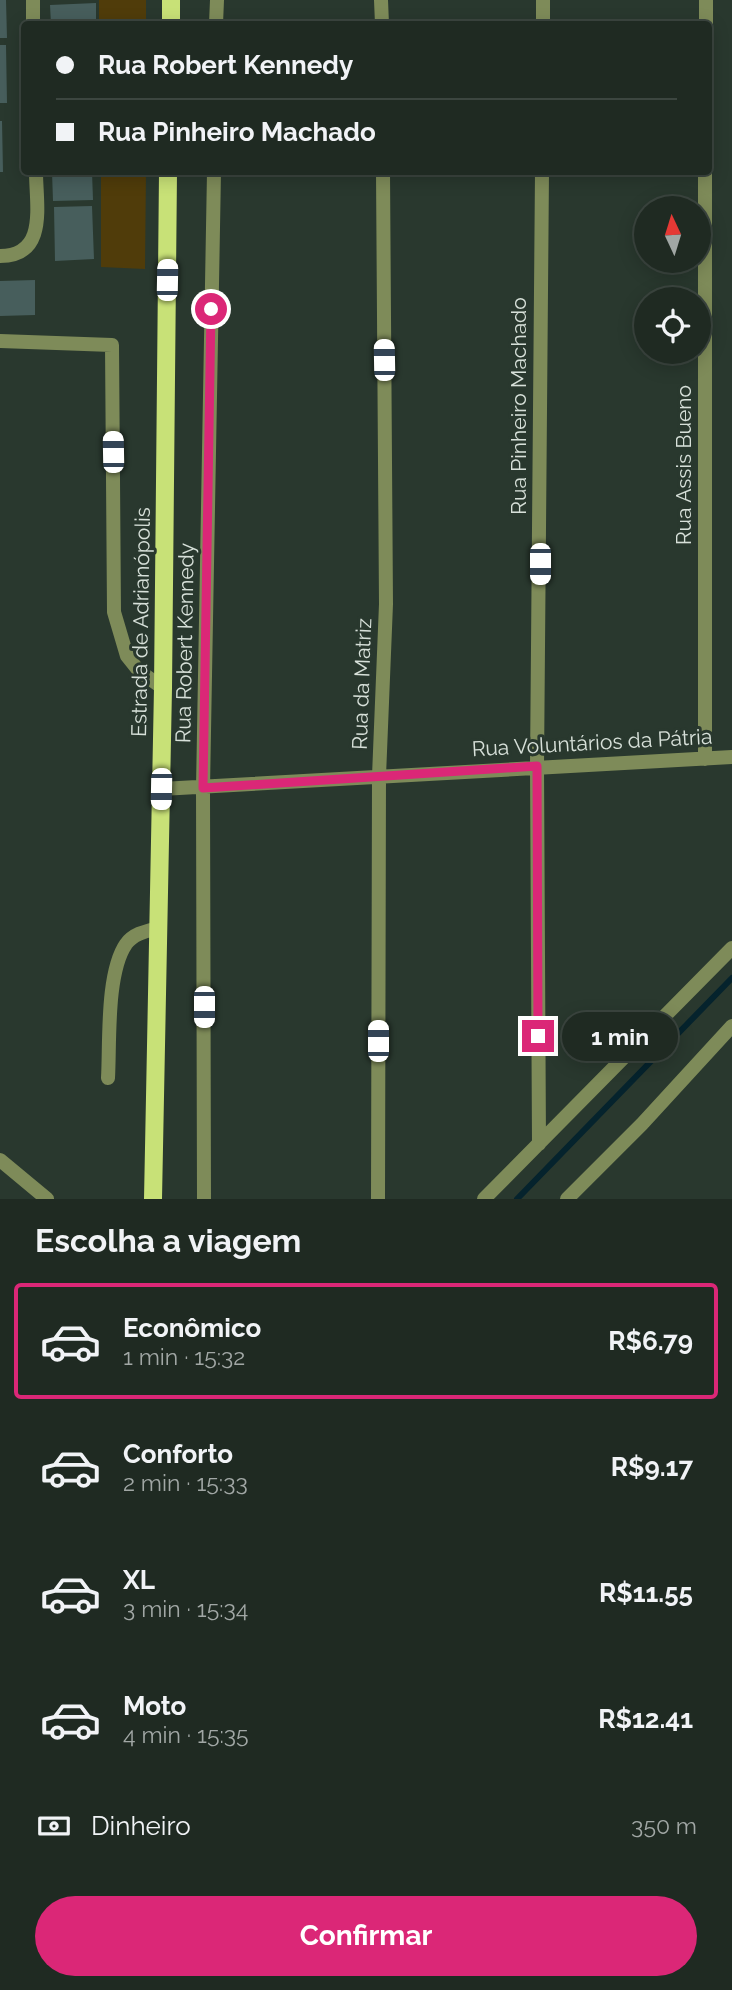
<!DOCTYPE html>
<html lang="pt">
<meta charset="utf-8">
<style>
body{margin:0;font-family:Raleway,sans-serif;background:#2c362f;color:#f1f3f6;height:100vh;display:flex;flex-direction:column;font-size:26px;white-space:nowrap}
*{box-sizing:border-box;margin:0}
p{font-size:23px;color:#a1a7a5}
.icon{flex:none;width:38px;height:38px;fill:none;stroke:currentColor;stroke-width:2;stroke-linecap:round;stroke-linejoin:round}
.map{position:relative;height:1199px;overflow:hidden}
.side{display:flex;flex-direction:column;background:#1f2a22;flex:1}
.side>*{flex:none}
.banner{position:absolute;left:21px;top:21px;width:691px;height:154px;border-radius:7px;box-shadow:0 4px 18px #0003,0 0 0 2px #3c4640;display:grid;align-content:center;height:154px;padding:0 35px;background:#1f2a22}
.needle{width:46px;rotate:356deg}
.buttons{position:absolute;left:634px;top:196px;display:grid;gap:14px}
.buttons a{display:grid;place-items:center;width:77px;height:77px;border-radius:50%;background:#1f2a22;box-shadow:0 4px 18px #0003,0 0 0 2px #3c4640;font-size:35px}
.end{position:absolute;width:32px;height:32px;margin:-16px;border:9px solid #db2777;background:#fff;box-shadow:0 0 0 4px #fff}
.from{border-radius:50%}
.bubble{position:absolute;height:49px;border-radius:24px;background:#1f2a22;box-shadow:0 4px 18px #0003,0 0 0 2px #3c4640;font-size:23px;font-weight:700;line-height:49px;text-align:center}
.car{position:absolute;width:21px;height:42px;margin:-21px -10px;border-radius:9px;box-shadow:0 0 5px 2px #0007;background:linear-gradient(#fff 24%,#345 0 40%,#fff 0 76%,#345 0 86%,#fff 0)}
.banner b{display:flex;align-items:center;gap:24px;height:66px;font-size:26px}
.banner b+b{border-top:2px solid #3c4640}
.banner i{width:18px;height:18px;background:#f1f3f6}
ul{padding:0;list-style:none}
li{display:flex;align-items:center;gap:21px;height:116px;margin:0 14px 10px;padding:0 21px;border:4px solid transparent;border-radius:7px}
li div{flex:1}
li b{display:block;font-size:26px}
li em{font-style:normal;font-weight:700}
li.active{border-color:#db2777}
li>.icon{width:63px;height:63px;stroke-width:1.5}
h2{padding:0 35px;font-size:32px;line-height:84px}
.pay{display:flex;align-items:center;gap:18px;height:77px;padding:0 35px;font-size:26px}
.pay p{margin-inline-start:auto}
.button{display:flex;gap:14px;margin-top:auto;padding:14px 35px}
.button a{flex:1;height:80px;border-radius:42px;background:#db2777;color:#fff;font-size:28px;font-weight:700;line-height:80px;text-align:center}
.map>svg:first-child{display:block}
.green{fill:#503c0a}
.lines{fill:none;stroke-linecap:round;stroke-linejoin:round}
.stream{stroke:#05232d;stroke-width:6}
.building{fill:#475e5c}
.street{stroke:#7e8b59;stroke-width:14}
.primary{stroke:#c8e177;stroke-width:18}
.route{stroke:#db2777;stroke-width:9}
.labels{text-anchor:middle;stroke-width:6;stroke-linejoin:round;paint-order:stroke}
.street-label{font-size:21px;fill:#d7e0d9;stroke:#29382e}
</style>
<div class="map">
<svg width="732" height="1199" viewBox="0 0 732 1199">
<rect width="100%" height="100%" fill="#29382e"/>
<path class="green" d="M99,0H146V24H99Z
M101,172H146L145,269L101,267Z"/>
<g class="lines">
<path class="stream" d="M517,1199L732,978"/>
</g>
<path class="building" d="M0,0H6L7,38H0Z
M96,3V24H51L50,5Z
M0,45H6L7,103H0Z
M0,121H2L3,172H0Z
M52,172H92L93,200L53,201Z
M92,206L94,259L55,261L54,207Z
M35,280V315L0,316V281Z"/>
<g class="lines">
<path class="street" d="M33,0V24
M381,0L382,24
M216,24L217,0
M543,24V0
M706,24V0
M0,256C48,256 36,205 36,172
M0,341L112,345L114,612L127,656L139,671L163,688
M705,759V172
M161,789L732,757
M108,1078C110,1043 106,973 126,944C134,933 147,931 159,928
M539,1144L537,766L542,172
M0,1160L47,1199
M204,1199L203,788L214,172
M378,1199L379,776L386,604L383,172
M484,1199L732,948
M567,1199L642,1124L732,1026"/>
<path class="primary" d="M171,24V0
M153,1199L163,688L168,172"/>
</g>
<g class="lines">
<path class="route" d="M211,309L203,788L537,766L538,1036"/>
</g>
<g class="labels">
<g class="street-label">
<text transform="translate(519 406) rotate(-90)" y="7">Rua Pinheiro Machado</text>
<text transform="translate(684 465) rotate(-90)" y="7">Rua Assis Bueno</text>
<text transform="translate(141 622) rotate(-89)" y="7">Estrada de Adrianópolis</text>
<text transform="translate(185 643) rotate(-89)" y="7">Rua Robert Kennedy</text>
<text transform="translate(362 684) rotate(-88)" y="7">Rua da Matriz</text>
<text transform="translate(592 743) rotate(-3)" y="7">Rua Voluntários da Pátria</text>
</g>
</g>
</svg>
<div class="buttons">
<a><svg class="needle" viewBox="-14 -14 28 28"><path d="M0-13l5 13h-10z" fill="#e53935"/><path d="M0 13l5-13h-10z" fill="#a1a7a5"/></svg></a>
<a><svg class="icon" aria-label="locate" viewBox="0 0 24 24"><circle cx="12" cy="12" r="6"/><path d="M12 2v4M12 18v4M2 12h4M18 12h4"/></svg></a>
</div>
<i class="end from" style="left:211px;top:309px"></i>
<i class="end" style="left:538px;top:1036px"></i>
<div class="bubble" style="left:562px;top:1012px;width:116px">1 min</div>
<i class="car" style="left:167px;top:280px;rotate:1deg"></i>
<i class="car" style="left:384px;top:360px;rotate:359deg"></i>
<i class="car" style="left:113px;top:452px;rotate:359deg"></i>
<i class="car" style="left:540px;top:564px;rotate:180deg"></i>
<i class="car" style="left:161px;top:789px;rotate:181deg"></i>
<i class="car" style="left:204px;top:1007px;rotate:180deg"></i>
<i class="car" style="left:378px;top:1041px;rotate:0deg"></i>
<div class="banner">
<b><i class="from"></i>Rua Robert Kennedy</b>
<b><i></i>Rua Pinheiro Machado</b>
</div>
</div>
<section class="side">
<h2>Escolha a viagem</h2>
<ul>
<li class="active"><svg class="icon" aria-label="car" viewBox="0 0 24 24"><path d="M5 17H2v-5l4-1 3-4h7l3 4 3 1v5h-3M9 17h6M6 11h13"/><circle cx="7" cy="17" r="2"/><circle cx="17" cy="17" r="2"/></svg><div><b>Econômico</b><p>1 min · 15:32</p></div><em>R$6.79</em></li>
<li><svg class="icon" aria-label="car" viewBox="0 0 24 24"><path d="M5 17H2v-5l4-1 3-4h7l3 4 3 1v5h-3M9 17h6M6 11h13"/><circle cx="7" cy="17" r="2"/><circle cx="17" cy="17" r="2"/></svg><div><b>Conforto</b><p>2 min · 15:33</p></div><em>R$9.17</em></li>
<li><svg class="icon" aria-label="car" viewBox="0 0 24 24"><path d="M5 17H2v-5l4-1 3-4h7l3 4 3 1v5h-3M9 17h6M6 11h13"/><circle cx="7" cy="17" r="2"/><circle cx="17" cy="17" r="2"/></svg><div><b>XL</b><p>3 min · 15:34</p></div><em>R$11.55</em></li>
<li><svg class="icon" aria-label="car" viewBox="0 0 24 24"><path d="M5 17H2v-5l4-1 3-4h7l3 4 3 1v5h-3M9 17h6M6 11h13"/><circle cx="7" cy="17" r="2"/><circle cx="17" cy="17" r="2"/></svg><div><b>Moto</b><p>4 min · 15:35</p></div><em>R$12.41</em></li>
</ul>
<div class="pay"><svg class="icon" aria-label="cash" viewBox="0 0 24 24"><path d="M3 7h18v10H3z"/><circle cx="12" cy="12" r="2"/></svg>Dinheiro<p>350 m</p></div>
<div class="button"><a>Confirmar</a></div>
</section>
